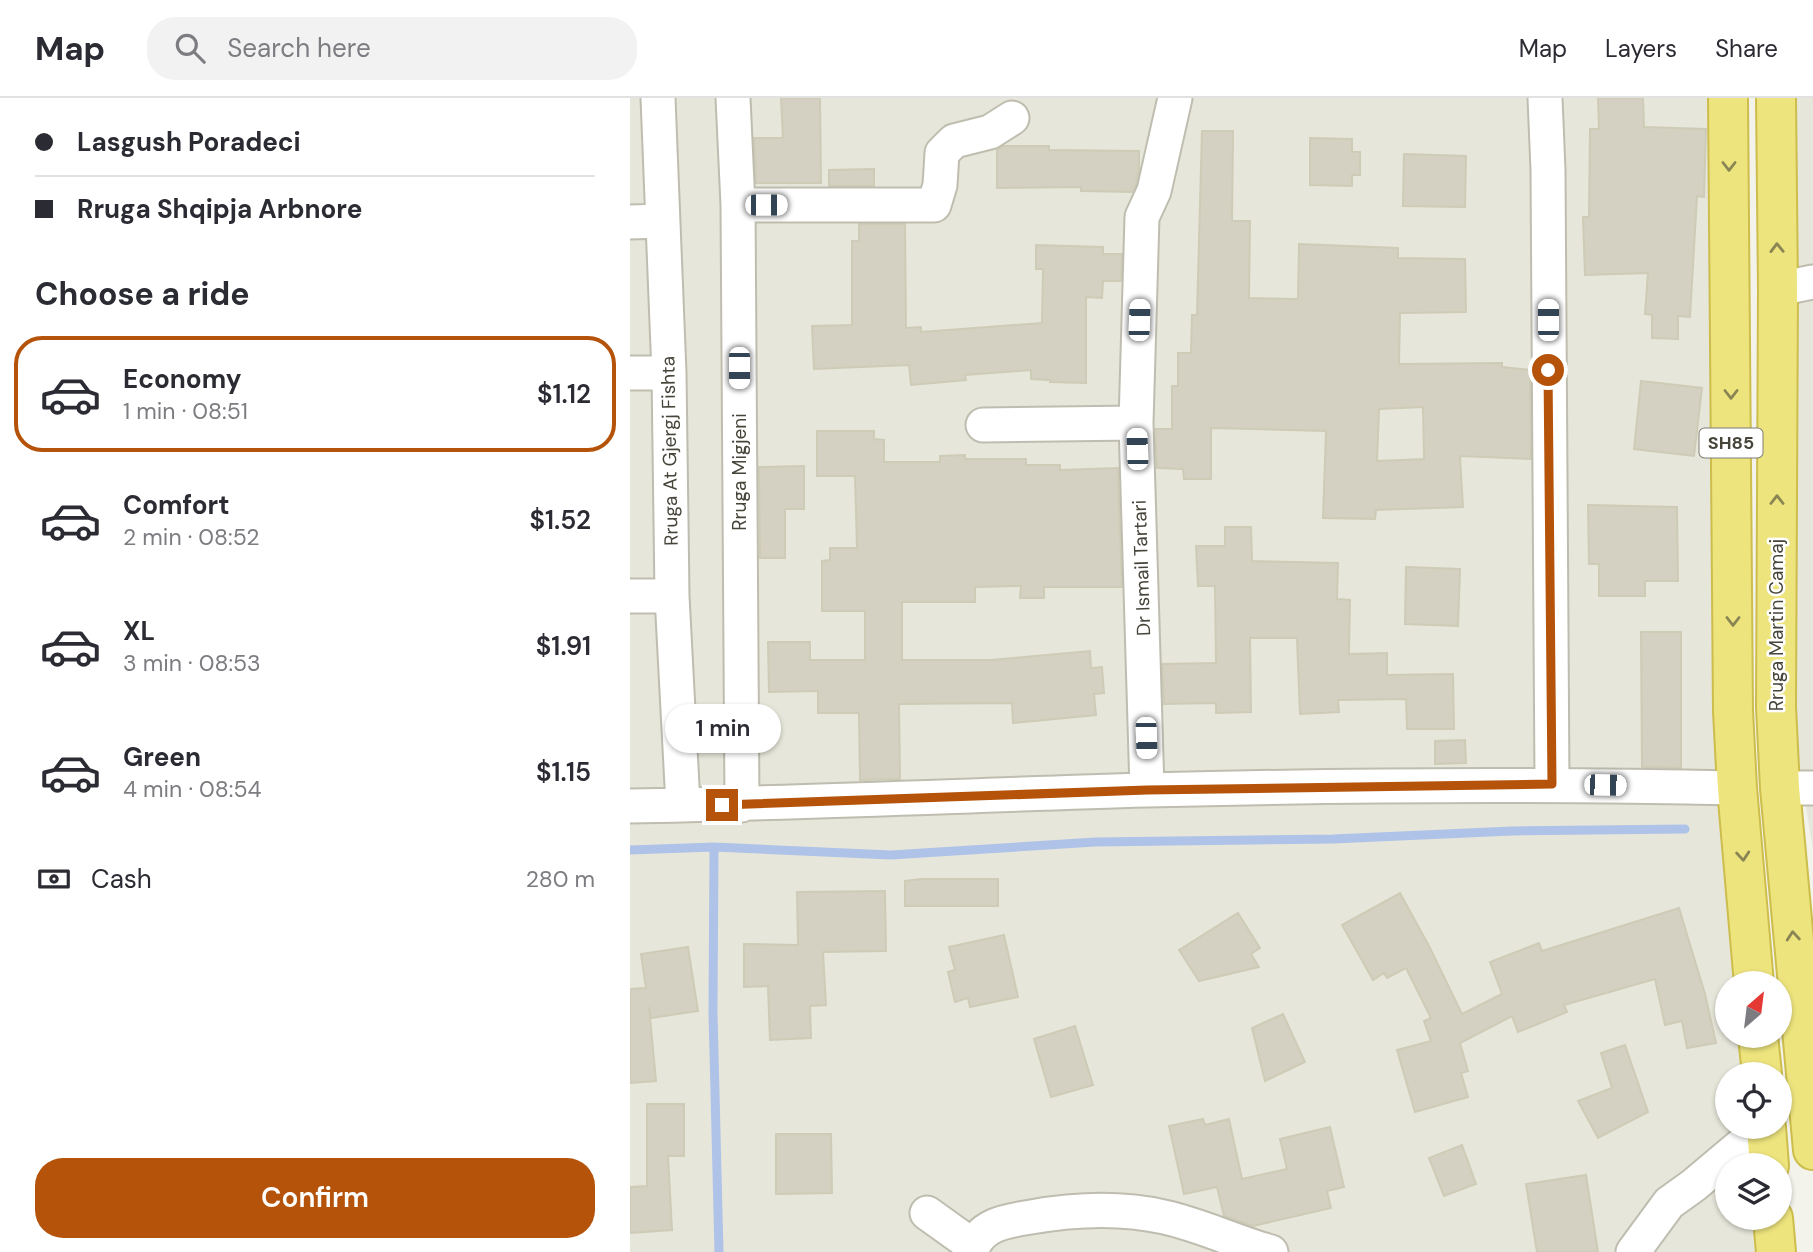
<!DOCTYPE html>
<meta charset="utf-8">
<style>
body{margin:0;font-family:"DM Sans",sans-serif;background:#f2f2f3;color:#2b2b33;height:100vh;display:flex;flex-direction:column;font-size:26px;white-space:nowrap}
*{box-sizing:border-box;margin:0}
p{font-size:23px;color:#7c7c81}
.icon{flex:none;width:38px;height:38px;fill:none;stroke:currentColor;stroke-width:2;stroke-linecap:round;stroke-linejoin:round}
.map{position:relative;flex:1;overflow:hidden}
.sheet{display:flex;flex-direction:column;background:#fff;width:630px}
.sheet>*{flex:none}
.guide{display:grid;align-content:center;height:154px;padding:0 35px;background:#fff}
.needle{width:46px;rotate:28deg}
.controls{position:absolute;left:1085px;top:873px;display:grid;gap:14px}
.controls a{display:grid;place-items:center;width:77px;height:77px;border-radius:50%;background:#fff;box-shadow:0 2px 5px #0004;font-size:35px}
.end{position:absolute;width:32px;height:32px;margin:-16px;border:9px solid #b45309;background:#fff;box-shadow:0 0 0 4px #fff}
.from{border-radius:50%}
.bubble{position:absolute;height:49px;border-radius:24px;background:#fff;box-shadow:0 2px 5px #0004;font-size:23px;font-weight:600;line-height:49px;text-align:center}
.car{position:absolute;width:21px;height:42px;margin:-21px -10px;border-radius:9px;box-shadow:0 0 5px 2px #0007;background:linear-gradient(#fff 24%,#345 0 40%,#fff 0 76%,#345 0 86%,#fff 0)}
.guide b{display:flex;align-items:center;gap:24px;height:66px;font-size:26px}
.guide b+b{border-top:2px solid #e1e1e2}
.guide i{width:18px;height:18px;background:#2b2b33}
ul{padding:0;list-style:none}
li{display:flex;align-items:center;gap:21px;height:116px;margin:0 14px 10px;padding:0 21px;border:4px solid transparent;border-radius:28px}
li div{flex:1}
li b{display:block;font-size:26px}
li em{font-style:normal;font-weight:600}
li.on{border-color:#b45309}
li>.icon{width:63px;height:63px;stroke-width:1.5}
h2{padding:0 35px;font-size:32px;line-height:84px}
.pay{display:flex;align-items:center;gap:18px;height:77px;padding:0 35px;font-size:26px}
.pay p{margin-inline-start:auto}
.cta{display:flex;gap:14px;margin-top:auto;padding:14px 35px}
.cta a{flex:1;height:80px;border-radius:28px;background:#b45309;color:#fff;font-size:28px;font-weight:600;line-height:80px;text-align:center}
header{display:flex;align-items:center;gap:42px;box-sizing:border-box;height:98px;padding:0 35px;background:#fff;border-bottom:2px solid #e1e1e2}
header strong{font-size:33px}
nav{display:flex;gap:38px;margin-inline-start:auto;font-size:24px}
.search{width:490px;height:63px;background:#f2f2f3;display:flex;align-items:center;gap:18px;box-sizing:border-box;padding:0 24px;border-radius:28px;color:#7c7c81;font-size:26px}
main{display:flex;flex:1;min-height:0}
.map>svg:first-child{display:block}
.residential{fill:#e7e6da}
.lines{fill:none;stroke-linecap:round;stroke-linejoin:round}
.stream{stroke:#afc3e9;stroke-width:9}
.building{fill:#d4d1c2;stroke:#cecbb6;stroke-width:2;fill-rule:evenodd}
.minor-casing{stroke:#bebdaf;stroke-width:37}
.highway-casing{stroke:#ccbd4d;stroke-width:42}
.minor{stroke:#fff;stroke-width:33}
.highway{stroke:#ede47d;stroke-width:38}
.oneway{stroke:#898555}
.route{stroke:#b45309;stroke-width:9}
.labels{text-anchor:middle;stroke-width:5;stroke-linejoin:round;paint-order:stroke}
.shield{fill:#fff;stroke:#7e7d75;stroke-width:2}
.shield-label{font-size:18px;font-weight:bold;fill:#47453a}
.street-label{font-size:19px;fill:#47453a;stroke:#fff}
</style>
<header>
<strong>Map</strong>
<div class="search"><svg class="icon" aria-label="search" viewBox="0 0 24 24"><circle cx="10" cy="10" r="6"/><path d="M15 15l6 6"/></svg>Search here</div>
<nav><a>Map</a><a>Layers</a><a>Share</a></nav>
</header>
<main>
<section class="sheet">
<div class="guide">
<b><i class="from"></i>Lasgush Poradeci</b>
<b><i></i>Rruga Shqipja Arbnore</b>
</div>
<h2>Choose a ride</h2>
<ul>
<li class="on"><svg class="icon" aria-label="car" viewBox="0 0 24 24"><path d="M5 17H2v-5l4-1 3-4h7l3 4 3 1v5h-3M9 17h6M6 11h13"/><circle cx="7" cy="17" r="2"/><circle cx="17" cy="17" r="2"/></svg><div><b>Economy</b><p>1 min · 08:51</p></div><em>$1.12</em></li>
<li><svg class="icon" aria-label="car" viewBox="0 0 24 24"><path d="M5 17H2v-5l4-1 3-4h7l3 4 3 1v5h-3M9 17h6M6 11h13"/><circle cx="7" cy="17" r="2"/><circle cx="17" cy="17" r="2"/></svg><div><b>Comfort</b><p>2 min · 08:52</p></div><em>$1.52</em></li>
<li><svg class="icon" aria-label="car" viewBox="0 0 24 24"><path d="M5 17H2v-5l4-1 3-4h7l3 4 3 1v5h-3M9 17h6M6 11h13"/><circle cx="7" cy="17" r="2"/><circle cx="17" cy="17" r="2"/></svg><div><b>XL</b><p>3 min · 08:53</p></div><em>$1.91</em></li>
<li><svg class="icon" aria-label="car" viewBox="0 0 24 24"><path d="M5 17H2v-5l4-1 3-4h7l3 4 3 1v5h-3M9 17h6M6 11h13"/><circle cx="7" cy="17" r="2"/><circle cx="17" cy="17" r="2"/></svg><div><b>Green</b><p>4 min · 08:54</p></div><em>$1.15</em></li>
</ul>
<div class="pay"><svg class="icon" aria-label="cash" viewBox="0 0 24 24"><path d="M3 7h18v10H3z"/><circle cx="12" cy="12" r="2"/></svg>Cash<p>280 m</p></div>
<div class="cta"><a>Confirm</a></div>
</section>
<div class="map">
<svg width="1183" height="1154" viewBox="0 0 1183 1154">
<rect width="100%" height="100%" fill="#f4f3eb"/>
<path class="residential" d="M0,0H1082L1126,885L1097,886V938H1128L1129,976H1097V1029H1131L1132,1067L1097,1068V1120H1134L1135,1154H0Z
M1158,0H1183V752L1164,635Z"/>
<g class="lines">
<path class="stream" d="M84,749L83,915L89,1154
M0,752L84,749L261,757L465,744L703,741L882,733L1055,731"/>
</g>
<path class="building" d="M151,0H190L191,85H126L124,40H153Z
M968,0H1013L1014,29L1076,31L1074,99L1067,98L1060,219L1048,218V241L1022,240V217L1015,216L1018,175L955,177L953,119H959L960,31H969Z
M572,33H603L602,123H620L619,200L668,201L669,146L768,150V160L835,161L836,214L770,215L769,266L872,265V269L900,272L901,361L830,358L833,409L746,412L745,421L693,420L696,333L581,330V381H554L553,371L527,370L525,331H542V288H548V255H561L562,217H567ZM793,309L794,361L747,363L749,311Z
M680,40L722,41V54H730V77H722V88L680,87Z
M373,48H419V52L509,53V71L506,87L502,94L451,93V89L367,90V52Z
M774,56L836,58L835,109L773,108Z
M244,71V88H199V72Z
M229,126H275L276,230L291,229V234L412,225L413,171H406V147L473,149V156H492L491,183H473L472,200L456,199V285L420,284V282L401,281V272L335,277L336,282L281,287L279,267L184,271L182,228L222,227V143H229Z
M1011,283L1072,290L1064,358L1004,351Z
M187,333H244V341L254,342V364H310V358L335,357V361H396V367H430V372L488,370L492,489H414V500H390L391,488L345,489V504H272V562H362L460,553L461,570L472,569L474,595L464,596L466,617L383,625L382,605L269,606L270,681L230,682L229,615H188V593L139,594L138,544H180V562H235V513H192V463L200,462V450H227L225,378H187Z
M174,368V411H155V460H130L129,369Z
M958,407L1047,409L1048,483H1015V498H969V466H959Z
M595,429H621L622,463L708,465L707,501L720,502L719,556L757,555V577L823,576L824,631H777L776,601L708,602L709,614L670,616L667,540H620L621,614L586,615V605L534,606L532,566L586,565L585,488H568L566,448H595Z
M776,469L830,471L828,528L775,526Z
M1011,534H1051V670L1012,669Z
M835,642L836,665L805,666V643Z
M292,781H368V808H275V783Z
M255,793L256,853L193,854L196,907L180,908L181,940L140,942L138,888L114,889V846L168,847L167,794Z
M770,795L799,848L832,916L872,896L860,864L909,845L912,853L1049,810L1075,896L1086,945L1057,950L1052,923L1035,927L1025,881L934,907L937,914L888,934L882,918L830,945L838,973L831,975L838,999L785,1014L767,952L801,943L794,923L801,920L776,870L757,880L754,875L743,882L712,827Z
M608,815L630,850L621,856L629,869L569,883L549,852Z
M374,837L388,899L340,909L338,900L325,904L318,874L325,872L319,849Z
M58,849L68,913L21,920L19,909L26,983L0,985V891L16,890L11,856Z
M653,916L675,964L635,983L622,930Z
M445,928L463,987L421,999L404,941Z
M995,947L1018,1014L968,1040L948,1003L982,990L971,955Z
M17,1006H54V1058H38L42,1132L0,1135V1089L17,1088Z
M573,1021L575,1027L599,1021L612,1081L657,1071L650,1041L700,1029L714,1089L697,1093L701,1110L623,1128L594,1118L587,1089L554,1096L539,1028Z
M146,1036H201L202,1095L146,1096Z
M832,1047L846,1086L814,1098L799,1060Z
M956,1077L968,1154H907L896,1086Z"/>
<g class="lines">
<g class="minor-casing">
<path id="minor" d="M28,0L39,275L42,498L53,707
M103,0L108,107L112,707
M915,0L918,72L922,686
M108,107H304L310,87L312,55L324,43L360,34L382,20
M0,124L32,123
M1148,191L1183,184
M0,275H39
M353,327L506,325
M0,498H42
M1150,690H1183
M517,692L506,325L512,119L524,93L545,0
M0,708C173,705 345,697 517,692C714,687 910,686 1107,690
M297,1115L343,1148
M341,1154C350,1126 376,1123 401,1119C446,1111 490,1109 534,1119C571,1127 605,1144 641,1154
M1003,1154L1039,1105L1064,1087L1133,1029"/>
</g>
<g class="highway-casing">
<path id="highway" d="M1098,0L1103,613L1107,690L1124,886
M1146,0L1148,191L1146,609L1150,690L1183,1052
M1128,938L1132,976
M1136,1029L1139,1068
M1143,1120L1146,1154"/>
</g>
<use href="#minor" class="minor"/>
<use href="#highway" class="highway"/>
</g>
<defs><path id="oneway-chevron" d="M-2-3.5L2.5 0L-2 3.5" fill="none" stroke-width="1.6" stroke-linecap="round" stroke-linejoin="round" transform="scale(1.75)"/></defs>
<g class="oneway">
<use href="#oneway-chevron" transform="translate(1099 68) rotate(90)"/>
<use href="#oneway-chevron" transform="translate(1147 150) rotate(-91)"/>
<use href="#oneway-chevron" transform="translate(1101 296) rotate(90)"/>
<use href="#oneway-chevron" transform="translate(1147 402) rotate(-90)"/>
<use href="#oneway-chevron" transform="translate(1103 523) rotate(90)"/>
<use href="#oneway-chevron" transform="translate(1113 758) rotate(85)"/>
<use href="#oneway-chevron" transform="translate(1163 838) rotate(-95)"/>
</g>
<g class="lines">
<path class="route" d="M92,707L517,692L922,686L918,272"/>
</g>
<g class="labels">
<rect class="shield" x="1069.5" y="330.5" width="63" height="29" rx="5"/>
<g class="shield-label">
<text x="1101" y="351">SH85</text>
</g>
<g class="street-label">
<text transform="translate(39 353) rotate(-91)" y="7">Rruga At Gjergj Fishta</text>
<text transform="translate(109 374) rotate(-90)" y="7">Rruga Migjeni</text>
<text transform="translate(511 470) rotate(-92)" y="7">Dr Ismail Tartari</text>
<text transform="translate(1146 527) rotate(-90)" y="7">Rruga Martin Camaj</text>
</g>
</g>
</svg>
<div class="controls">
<a><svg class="needle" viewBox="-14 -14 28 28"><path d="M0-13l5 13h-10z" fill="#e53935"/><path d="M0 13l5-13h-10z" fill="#7c7c81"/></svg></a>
<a><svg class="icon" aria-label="locate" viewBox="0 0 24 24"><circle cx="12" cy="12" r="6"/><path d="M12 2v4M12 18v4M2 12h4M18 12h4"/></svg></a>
<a><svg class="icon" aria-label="layers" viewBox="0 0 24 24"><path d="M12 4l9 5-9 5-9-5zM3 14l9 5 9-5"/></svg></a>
</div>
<i class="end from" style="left:918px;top:272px"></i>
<i class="end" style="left:92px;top:707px"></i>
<div class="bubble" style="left:35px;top:606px;width:116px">1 min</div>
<i class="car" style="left:136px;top:107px;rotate:90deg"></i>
<i class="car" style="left:509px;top:222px;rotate:2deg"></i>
<i class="car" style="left:918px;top:222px;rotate:0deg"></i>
<i class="car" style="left:109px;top:270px;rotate:180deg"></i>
<i class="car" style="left:507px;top:351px;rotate:358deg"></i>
<i class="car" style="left:516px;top:640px;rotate:178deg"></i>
<i class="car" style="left:975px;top:687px;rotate:91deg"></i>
</div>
</main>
